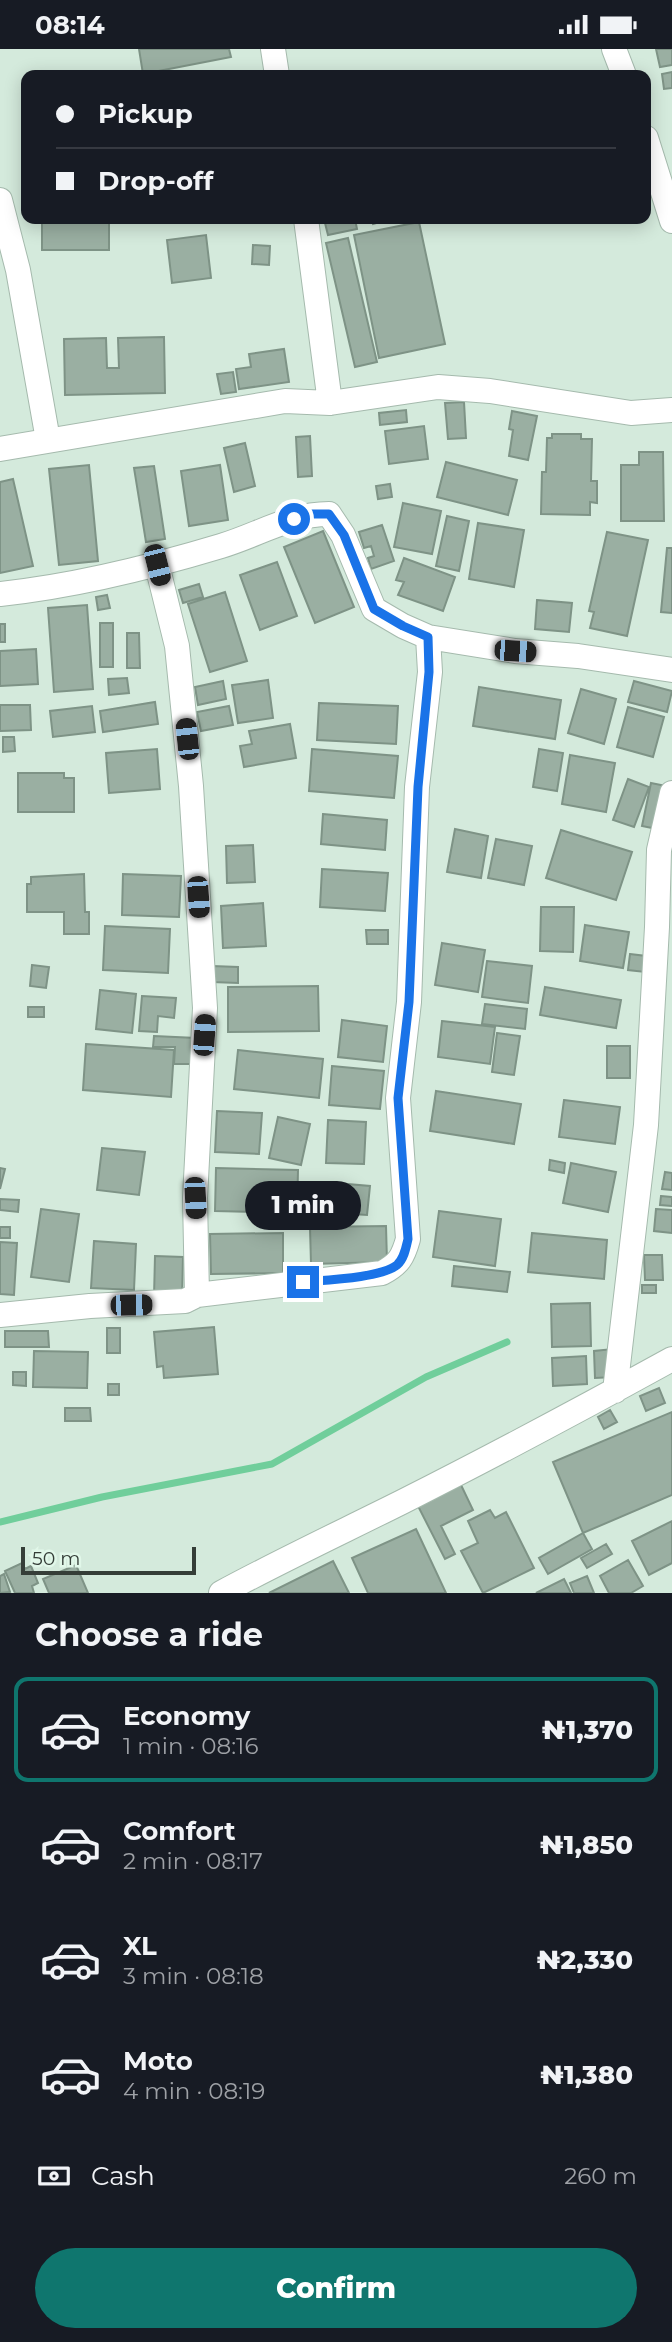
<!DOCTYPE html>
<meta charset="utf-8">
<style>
body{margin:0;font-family:Montserrat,sans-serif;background:#242831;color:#f1f3f6;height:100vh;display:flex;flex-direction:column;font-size:26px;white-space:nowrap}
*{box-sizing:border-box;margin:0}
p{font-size:23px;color:#9ea1a6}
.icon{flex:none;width:38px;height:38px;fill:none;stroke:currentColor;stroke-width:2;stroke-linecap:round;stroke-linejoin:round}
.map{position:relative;height:1544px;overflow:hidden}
.side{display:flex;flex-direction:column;background:#171b24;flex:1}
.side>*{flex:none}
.guide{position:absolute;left:21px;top:21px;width:630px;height:154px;border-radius:14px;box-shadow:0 4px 18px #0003;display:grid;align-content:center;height:154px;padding:0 35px;background:#171b24}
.scale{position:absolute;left:21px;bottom:18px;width:175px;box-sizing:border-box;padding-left:7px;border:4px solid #353e38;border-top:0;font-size:19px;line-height:24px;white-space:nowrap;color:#353e38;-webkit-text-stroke:5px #e1f7e9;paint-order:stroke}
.end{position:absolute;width:32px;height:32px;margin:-16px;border:9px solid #1a73e8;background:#fff;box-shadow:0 0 0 4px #fff}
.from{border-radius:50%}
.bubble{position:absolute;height:49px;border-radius:24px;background:#171b24;box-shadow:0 4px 18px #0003;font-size:23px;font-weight:800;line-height:49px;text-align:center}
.car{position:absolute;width:21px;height:42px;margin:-21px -10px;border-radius:9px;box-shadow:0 0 5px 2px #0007;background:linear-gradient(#222 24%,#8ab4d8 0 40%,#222 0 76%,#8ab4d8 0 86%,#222 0)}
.guide b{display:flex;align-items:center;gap:24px;height:66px;font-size:26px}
.guide b+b{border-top:2px solid #363941}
.guide i{width:18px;height:18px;background:#f1f3f6}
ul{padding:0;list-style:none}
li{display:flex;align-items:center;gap:21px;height:105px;margin:0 14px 10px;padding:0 21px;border:4px solid transparent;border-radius:14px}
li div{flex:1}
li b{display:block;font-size:26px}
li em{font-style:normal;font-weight:800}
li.on{border-color:#0f766e}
li>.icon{width:63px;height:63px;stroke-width:1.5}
h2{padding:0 35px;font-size:32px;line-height:84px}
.pay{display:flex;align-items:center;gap:18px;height:77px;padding:0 35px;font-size:26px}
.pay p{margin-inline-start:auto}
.button{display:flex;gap:14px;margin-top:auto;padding:14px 35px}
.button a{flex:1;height:80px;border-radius:42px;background:#0f766e;color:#fff;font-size:28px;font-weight:800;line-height:80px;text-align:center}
.status{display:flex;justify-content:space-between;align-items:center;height:49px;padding:0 35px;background:#171b24;direction:ltr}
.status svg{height:19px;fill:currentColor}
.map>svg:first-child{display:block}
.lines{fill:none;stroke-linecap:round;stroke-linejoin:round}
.stream{stroke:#70ce9b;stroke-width:7}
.building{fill:#9aafa2;stroke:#7e9386;stroke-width:2}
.minor-casing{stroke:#a5baad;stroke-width:26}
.minor{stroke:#fff;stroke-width:24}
.route{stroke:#1a73e8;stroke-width:9}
</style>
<div class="status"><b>08:14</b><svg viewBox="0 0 49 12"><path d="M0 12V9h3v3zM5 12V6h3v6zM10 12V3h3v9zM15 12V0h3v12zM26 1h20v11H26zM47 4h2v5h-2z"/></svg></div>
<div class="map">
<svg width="672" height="1544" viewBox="0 0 672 1544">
<rect width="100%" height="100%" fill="#d4eadc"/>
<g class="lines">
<path class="stream" d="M0,1473L102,1448L272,1415L426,1328L507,1293"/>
</g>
<path class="building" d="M139,0H229L231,8L143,25Z
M656,0H672V16L660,18Z
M672,23V39L664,40L662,25Z
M42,170H109V201H42Z
M324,170H355L357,180L328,186Z
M371,170H390L373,175Z
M419,173L445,295L379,309L354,186Z
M206,186L211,229L172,234L167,191Z
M348,189L377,313L355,318L326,194Z
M253,196L270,197L269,216L252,215Z
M164,288L165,344L65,346L64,290L106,289L107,319H119L118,289Z
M284,300L289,333L239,340L236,320L251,318L249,305Z
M233,323L236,343L221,345L217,325Z
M464,353L466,389L448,390L445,354Z
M406,361L407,373L380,376L379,364Z
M512,362L537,367L528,411L509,407L513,381L509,380Z
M424,377L428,410L389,415L385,382Z
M552,385H581V390H592L591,432H597V454L590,453V466L541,465L542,423H546L547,389H552Z
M310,387L312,427L298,428L296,388Z
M245,394L255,437L234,443L224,399Z
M639,403H663L664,472H621V416H639Z
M446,413L517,431L508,466L437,448Z
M89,416L98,512L59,516L49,420Z
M220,416L228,471L189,477L181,422Z
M154,417L165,490L146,493L134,419Z
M13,430L33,517L0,524V433Z
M390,435L392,448L378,450L376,437Z
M403,454L441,462L432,505L394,498Z
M447,467L469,472L459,522L436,517Z
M478,474L524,481L514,538L469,530Z
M382,476L394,512L371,520L368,509L374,507L371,497L364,499L359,483Z
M323,482L354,558L315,574L284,498Z
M607,483L648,491L627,587L590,579L594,563L589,562Z
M667,499H672V564L661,563Z
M404,509L455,528L443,562L398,546L404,533L396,531Z
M277,513L297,567L260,581L240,526Z
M199,535L203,548L183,554L179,541Z
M225,543L247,612L210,623L188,555Z
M107,546L110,559L98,561L96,548Z
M537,551L572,554L569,583L535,580Z
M87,556L93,640L54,643L48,559Z
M100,574H113V618H100Z
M0,575H5V593H0Z
M127,584H139L140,619H127Z
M36,600L38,635L0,637V602Z
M127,629L129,644L109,646L108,630Z
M268,631L273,669L238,674L232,636Z
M223,632L226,650L198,656L195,638Z
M634,632L672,642L667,663L628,653Z
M479,638L561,651L555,690L473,677Z
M581,640L616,650L604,695L568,684Z
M155,653L158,675L103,683L100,662Z
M319,654L398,657L396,695L317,691Z
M0,656H30L31,681L0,682Z
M92,657L95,683L53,688L50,662Z
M229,657L233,676L201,682L197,663Z
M628,658L664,668L653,708L617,698Z
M290,675L296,709L244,718L240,697L252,695L249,682Z
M3,688H14L15,702L3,703Z
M157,700L160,740L109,744L106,704Z
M312,700L398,707L394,749L309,742Z
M539,700L563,704L557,742L533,738Z
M570,706L615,714L606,763L562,755Z
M18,724H64V729H74V763H18Z
M628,730L649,738L634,778L613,771Z
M651,734L666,737L657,780L642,777Z
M323,765L387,771L385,801L321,795Z
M455,780L488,787L481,829L447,823Z
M561,781L632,803L616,851L546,829Z
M496,790L532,797L524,836L488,829Z
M253,796L255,833L227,834L226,797Z
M322,820L388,824L385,862L320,858Z
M84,825L85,863H89V885H64V863H27V835H31V828Z
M123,825L181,827L179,868L122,866Z
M263,854L266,897L223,899L221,857Z
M541,858H574L573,903L540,902Z
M585,876L629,883L623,919L580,912Z
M105,877L170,880L168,924L103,921Z
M366,881H388V895H367Z
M442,894L485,901L478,943L435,936Z
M630,905L646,907L645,923L628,921Z
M487,912L532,917L528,954L482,948Z
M32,916L49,918L46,939L30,937Z
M212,917L238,918V934L212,933Z
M318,937L319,982L228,983V938Z
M545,938L621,951L616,979L540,966Z
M100,941L136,945L132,984L96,980Z
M142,947L176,949L174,969L158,967L157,983L139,982Z
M485,955L527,960L525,980L482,975Z
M28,958H44V968H28Z
M342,971L387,977L383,1013L338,1008Z
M442,972L495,978L490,1015L438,1008Z
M497,984L520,987L514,1026L492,1023Z
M154,987L196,989L195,1015H174L175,998H153Z
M86,995L174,1001L171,1048L83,1041Z
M607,997H630V1029H607Z
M238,1001L323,1010L319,1049L234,1040Z
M332,1017L384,1022L380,1060L329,1056Z
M436,1042L521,1055L514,1095L430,1082Z
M564,1051L620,1058L615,1095L559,1088Z
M217,1062L262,1064L259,1105L215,1103Z
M278,1068L310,1075L301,1116L269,1109Z
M328,1071L366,1073L364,1115L326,1114Z
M102,1099L145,1103L139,1146L97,1141Z
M550,1111L565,1114L564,1124L549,1121Z
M571,1114L616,1123L608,1163L563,1154Z
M0,1119L5,1120L0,1140Z
M216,1119L298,1121L297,1164L215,1162Z
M665,1123L672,1124V1141L662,1140Z
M324,1133L370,1137L367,1166L322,1163Z
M661,1147L672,1148V1157L660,1156Z
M0,1150L19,1151L18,1163L0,1161Z
M41,1160L79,1165L69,1233L31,1228Z
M656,1160L672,1161V1184L654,1182Z
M439,1162L501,1170L495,1217L433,1208Z
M386,1177L387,1213L311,1215L310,1178Z
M0,1178H10V1189H0Z
M283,1184V1224L211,1225L210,1185Z
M532,1184L607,1191L604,1230L528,1223Z
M94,1192L136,1195L134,1241L91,1239Z
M0,1193L17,1194L14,1246L0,1245Z
M644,1206H662L663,1231H645Z
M155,1207L183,1208L182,1248H154Z
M454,1217L510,1223L507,1243L452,1237Z
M642,1236H656V1244H642Z
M590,1254L591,1297L552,1298L551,1255Z
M214,1278L218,1325L164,1329L163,1317L157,1318L154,1283Z
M107,1279H120V1304H107Z
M5,1282H48L49,1298H5Z
M613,1300L614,1328L595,1329L594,1302Z
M34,1302L88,1303L87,1339L33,1338Z
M586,1307L587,1335L553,1337L552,1309Z
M13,1323H26V1337L13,1336Z
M108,1335H119V1346H108Z
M659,1339L665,1354L646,1362L640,1347Z
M65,1359H90L91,1372H65Z
M610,1361L617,1373L604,1380L598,1368Z
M672,1363V1446L583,1484L553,1413Z
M461,1436L473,1461L441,1477L455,1505L445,1510L418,1457Z
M490,1461L495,1469L506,1463L534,1519L483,1544L461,1502L478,1494L468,1472Z
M672,1472V1514L649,1526L632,1492Z
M416,1480L446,1544H368L352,1509Z
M583,1484L592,1500L548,1525L539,1509Z
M606,1495L612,1505L587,1519L581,1509Z
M628,1511L643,1537L631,1544H609L600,1527Z
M333,1512L349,1544H269Z
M22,1514L25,1520L31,1517L38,1534L32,1537L34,1544H15L5,1522Z
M76,1516L88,1544H49L43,1530Z
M4,1525L10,1543L0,1544V1527Z
M587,1527L594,1544H574L570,1534Z
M564,1530L571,1544H536Z"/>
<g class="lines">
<g class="minor-casing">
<path id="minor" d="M273,0L277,26
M614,0L624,26
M646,89L672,172
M0,151L18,221L48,391
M306,170L330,354
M0,400L285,352L330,354L438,338L490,342L631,364L672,361
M157,516L177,597L191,737L205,959L195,1149L197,1246
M0,545C76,537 148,519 221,497C258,486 290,465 329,465L343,486L374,560L403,577L428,588L515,602L578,607L672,621
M0,1266L90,1257L185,1252L197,1246L382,1224C399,1215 403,1208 408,1190L398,1049L409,953L417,738L430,623L428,588
M615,1342L646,1076L657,878L659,801L672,744
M221,1544C280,1512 342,1483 402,1453C493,1407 583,1359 672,1310"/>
</g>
<use href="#minor" class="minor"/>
</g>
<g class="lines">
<path class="route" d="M294,470L311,465H329L344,486L374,560L403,577L428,588L429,623L418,738L409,953L398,1049L408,1190C406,1199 404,1210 397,1216C381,1229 325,1231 303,1233"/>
</g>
</svg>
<div class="scale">50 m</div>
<i class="end from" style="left:294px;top:470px"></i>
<i class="end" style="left:303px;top:1233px"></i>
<div class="bubble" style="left:245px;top:1132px;width:116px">1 min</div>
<i class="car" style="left:157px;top:516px;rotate:166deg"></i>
<i class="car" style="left:515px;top:602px;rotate:94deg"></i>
<i class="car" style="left:187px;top:690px;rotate:354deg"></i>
<i class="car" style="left:198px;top:848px;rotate:176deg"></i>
<i class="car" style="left:204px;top:986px;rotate:4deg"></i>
<i class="car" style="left:195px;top:1149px;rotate:177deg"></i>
<i class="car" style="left:131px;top:1256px;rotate:89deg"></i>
<div class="guide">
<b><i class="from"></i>Pickup</b>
<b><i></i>Drop-off</b>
</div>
</div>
<section class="side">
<h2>Choose a ride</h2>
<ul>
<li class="on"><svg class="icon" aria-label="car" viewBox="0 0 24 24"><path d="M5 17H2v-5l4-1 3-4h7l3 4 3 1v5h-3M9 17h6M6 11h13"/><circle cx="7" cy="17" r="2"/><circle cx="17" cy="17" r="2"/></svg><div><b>Economy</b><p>1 min · 08:16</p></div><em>₦1,370</em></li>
<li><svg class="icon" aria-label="car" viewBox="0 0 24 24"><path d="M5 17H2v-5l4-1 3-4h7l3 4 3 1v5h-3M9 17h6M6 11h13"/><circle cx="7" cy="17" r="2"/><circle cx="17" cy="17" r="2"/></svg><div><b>Comfort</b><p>2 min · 08:17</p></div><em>₦1,850</em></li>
<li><svg class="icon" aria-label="car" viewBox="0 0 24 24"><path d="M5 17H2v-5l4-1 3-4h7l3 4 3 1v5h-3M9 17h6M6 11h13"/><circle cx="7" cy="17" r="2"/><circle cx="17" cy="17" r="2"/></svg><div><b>XL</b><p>3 min · 08:18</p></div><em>₦2,330</em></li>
<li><svg class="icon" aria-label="car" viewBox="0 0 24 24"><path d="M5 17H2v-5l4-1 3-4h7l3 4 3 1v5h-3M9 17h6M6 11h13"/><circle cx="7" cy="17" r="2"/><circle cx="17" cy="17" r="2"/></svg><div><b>Moto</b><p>4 min · 08:19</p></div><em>₦1,380</em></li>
</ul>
<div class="pay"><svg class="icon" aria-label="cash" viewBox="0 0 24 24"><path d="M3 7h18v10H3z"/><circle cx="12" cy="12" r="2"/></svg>Cash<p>260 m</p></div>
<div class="button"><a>Confirm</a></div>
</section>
